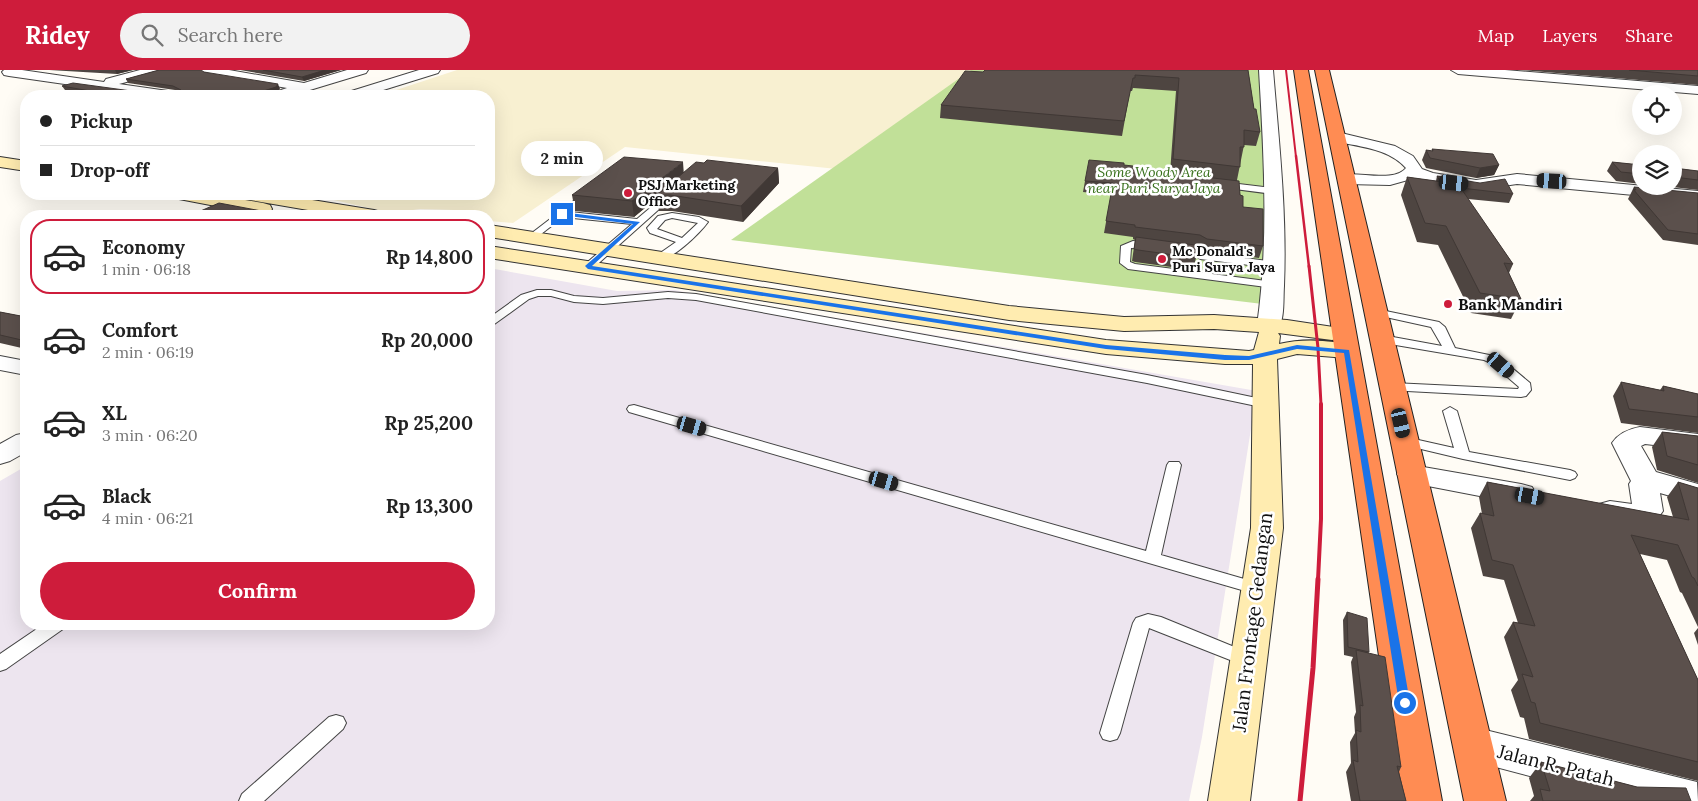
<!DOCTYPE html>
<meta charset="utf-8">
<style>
body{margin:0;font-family:Lora,serif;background:#f2f2f2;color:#222;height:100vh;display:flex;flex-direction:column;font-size:19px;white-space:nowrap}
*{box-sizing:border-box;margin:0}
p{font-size:16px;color:#767676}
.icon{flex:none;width:28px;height:28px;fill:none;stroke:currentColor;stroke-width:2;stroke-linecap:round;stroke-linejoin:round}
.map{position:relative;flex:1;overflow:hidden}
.sheet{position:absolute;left:20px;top:140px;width:475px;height:420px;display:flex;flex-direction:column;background:#fff;border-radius:20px;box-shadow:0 5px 20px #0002}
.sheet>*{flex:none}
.guide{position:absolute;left:20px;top:20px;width:475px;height:110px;border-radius:20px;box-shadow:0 5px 20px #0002;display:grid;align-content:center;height:110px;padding:0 20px;background:#fff}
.buttons{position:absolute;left:1632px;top:15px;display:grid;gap:10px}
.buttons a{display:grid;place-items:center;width:50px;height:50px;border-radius:50%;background:#fff;box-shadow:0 5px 20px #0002;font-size:25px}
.end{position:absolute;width:22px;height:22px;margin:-11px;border:6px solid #1a73e8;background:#fff;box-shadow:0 0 0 2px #fff}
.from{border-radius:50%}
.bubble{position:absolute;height:35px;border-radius:18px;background:#fff;box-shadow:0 5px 20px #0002;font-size:16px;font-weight:700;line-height:35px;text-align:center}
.car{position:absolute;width:15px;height:30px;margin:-15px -8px;border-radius:6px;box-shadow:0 0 4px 1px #0007;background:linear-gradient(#222 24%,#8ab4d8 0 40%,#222 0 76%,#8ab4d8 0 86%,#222 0)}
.guide b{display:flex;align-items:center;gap:18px;height:48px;font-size:19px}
.guide b+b{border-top:1px solid #e0e0e0}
.guide i{width:12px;height:12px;background:#222}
ul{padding:9px 0 0;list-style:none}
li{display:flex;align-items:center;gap:15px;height:75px;margin:0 10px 8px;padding:0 10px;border:2px solid transparent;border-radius:20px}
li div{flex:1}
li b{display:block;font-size:19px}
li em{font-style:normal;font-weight:700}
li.current{border-color:#ce1c3b}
li>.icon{width:45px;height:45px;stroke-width:1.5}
.button{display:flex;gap:10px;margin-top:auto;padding:10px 20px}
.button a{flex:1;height:58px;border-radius:30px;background:#ce1c3b;color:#fff;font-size:20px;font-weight:700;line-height:58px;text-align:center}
header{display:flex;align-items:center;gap:30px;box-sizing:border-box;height:70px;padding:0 25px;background:#ce1c3b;color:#fff}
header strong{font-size:24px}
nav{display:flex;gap:28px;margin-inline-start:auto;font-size:18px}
.search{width:350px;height:45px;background:#f2f2f2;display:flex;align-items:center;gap:12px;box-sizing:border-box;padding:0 18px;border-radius:28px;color:#767676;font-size:19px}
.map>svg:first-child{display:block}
.industrial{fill:#ede5ef}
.farmland{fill:#f8f0d1}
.forest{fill:#c1e098}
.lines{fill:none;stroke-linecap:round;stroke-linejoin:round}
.lane-casing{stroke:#444;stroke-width:2}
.street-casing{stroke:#444;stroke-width:2}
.secondary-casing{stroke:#333;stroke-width:2}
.highway-casing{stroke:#222;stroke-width:2}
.lane{fill:#fff;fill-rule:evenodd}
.street{fill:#fff;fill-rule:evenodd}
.secondary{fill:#ffecb0;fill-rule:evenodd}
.highway{fill:#ff8c53;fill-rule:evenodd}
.rail-far4{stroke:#ce1c3b;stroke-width:2}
.rail-far3{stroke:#ce1c3b;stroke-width:2.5}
.rail-far2{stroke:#ce1c3b;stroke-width:3}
.rail-far1{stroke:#ce1c3b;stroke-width:4}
.rail{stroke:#ce1c3b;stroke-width:5}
.wall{fill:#4e4541}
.shaded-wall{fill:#403835}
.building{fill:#5b504c;stroke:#403835}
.route{fill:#1a73e8}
.poi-dot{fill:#ce1c3b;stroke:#fff;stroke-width:2}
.labels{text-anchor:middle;stroke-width:5;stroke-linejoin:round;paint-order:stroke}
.far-park-label{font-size:14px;font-style:italic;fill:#37701a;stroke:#fff}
.far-poi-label{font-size:14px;font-weight:bold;fill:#111;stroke:#fff;text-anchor:start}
.poi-label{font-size:16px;font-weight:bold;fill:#111;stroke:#fff;text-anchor:start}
.near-street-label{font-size:19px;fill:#111;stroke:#fff}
</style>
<header>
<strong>Ridey</strong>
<div class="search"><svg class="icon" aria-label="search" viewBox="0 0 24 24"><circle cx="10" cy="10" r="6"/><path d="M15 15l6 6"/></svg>Search here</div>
<nav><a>Map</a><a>Layers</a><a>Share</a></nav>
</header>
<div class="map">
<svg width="1698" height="731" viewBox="0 0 1698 731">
<rect width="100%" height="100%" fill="#fffcf5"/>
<path class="industrial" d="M489,198L617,221L674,220L1257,321L1202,667L1189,731H0V411L26,396V554H489Z"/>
<path class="farmland" d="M457,0H972L837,99L625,77L513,153L489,151V146H465L454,140L420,139L391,143L307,124H489V26H378Z"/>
<path class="forest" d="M971,0H1260L1271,235L731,170Z"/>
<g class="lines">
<g class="lane-casing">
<path id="lane" d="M1222,112L1273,118L1277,121L1273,124L1219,117L1218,115Z
M588,120L591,121V125L570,142L637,149L669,122H675L676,124L591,200H583L582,198L583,196L632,154L563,147L536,168H530L528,166Z
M672,143L699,147L708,152C700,163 670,193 656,190V186L676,172L650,163L647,158L658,146ZM672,148L698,153L682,168L657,159L665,150Z
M1133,171L1151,173L1156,176L1151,179L1131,178L1130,192L1135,194L1274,212L1279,215L1274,218L1128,199L1120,193L1121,176Z
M1177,177L1198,179L1204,183L1275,192L1280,195L1275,198L1200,189L1194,185L1173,182V178Z
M537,220H551L574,226L603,228L668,222L696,224L1147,305L1266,330L1273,334L1266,338L1147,313L696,230L668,228L603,234L574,232L551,226H538L529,229L493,255L489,256V248L521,225Z
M1376,239L1439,252L1445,257L1455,278L1499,287L1530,313L1531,320L1526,326L1521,327L1388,320L1387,317L1388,314L1393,313L1518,319L1519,317L1491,293L1484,290L1378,272L1376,269L1378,266L1382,265L1442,276L1431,257L1372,244L1370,242L1372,240Z
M634,335L1146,481L1167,395L1169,392H1179L1181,395L1161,485L1265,515L1267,519L1265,523L1259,525L629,342L627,339L629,336Z
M1450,337L1457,341L1469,382L1570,400L1575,402L1577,405L1575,408L1570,410L1463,389L1400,374L1398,371L1400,368L1405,367L1454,378L1443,341Z
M1148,544L1161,547L1254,585L1257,590L1254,595L1248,597L1149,558L1120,663L1117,669L1110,671L1103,669L1100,663L1133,553L1136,548Z
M44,554H66L63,559L6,599L0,601V584Z
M336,645L343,647L346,653L343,659L264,731H239L242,724L329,647Z"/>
</g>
<g class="street-casing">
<path id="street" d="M4,0H22L104,12L106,9L140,0H162L160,3L119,14L175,22L182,26H148L9,6L4,5L2,2Z
M199,0H229L304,13L347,0H368L366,3L290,26H281L279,23L281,20L287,18L206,4Z
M419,0H440L438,3L364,26H343L345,23Z
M1259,0H1273C1279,72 1287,144 1284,216C1283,230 1285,250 1277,261L1269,263L1261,261L1257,256C1269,171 1264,86 1259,0Z
M1451,0H1505L1698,16V24L1458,4Z
M1337,62L1395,76L1413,86L1422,99L1433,103L1476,110L1517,104L1698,121V131L1517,114L1476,120L1430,113L1415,108L1390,115L1347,114L1341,113L1338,109L1341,105C1358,101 1394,113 1406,98C1387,77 1357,77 1331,70L1329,67L1331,64Z
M0,286L26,291V305L0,300Z
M1640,357L1698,364V380L1645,374L1641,376L1656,402L1698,414V434L1660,423L1663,441C1650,462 1620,454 1599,448L1595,441L1599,434L1610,431L1632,434L1629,414L1631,411L1612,373C1619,363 1629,359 1640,357Z
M26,363V382L10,391L0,394V374L16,365Z
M1412,395L1521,414L1532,417L1536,424L1532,431L1521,434L1402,411L1397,404L1402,397Z
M1473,657L1697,712L1698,731H1624L1473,691L1459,686L1453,674L1459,662Z"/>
</g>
<g class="secondary-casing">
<path id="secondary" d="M0,87L26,91V101L0,97Z
M170,124H208L263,133L270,135L272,139L270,143L263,145L179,129L173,128Z
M235,124H275L374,140L381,142L383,146H343L244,129L238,128Z
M489,155L1009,236L1124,247L1214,245L1287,250L1340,258L1344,263L1340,268L1332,270L1278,263L1280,266L1279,274C1303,268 1331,270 1356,276L1359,281L1356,286L1347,288L1297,284L1277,289L1283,458L1250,731H1208L1251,458L1253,294H1225L1106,284L489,188V176L1106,270L1249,281L1254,280L1259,262L1214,259L1124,261L1009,250L489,167Z"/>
</g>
<g class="highway-casing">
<path id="highway" d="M1294,0H1308L1442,731H1400Z
M1315,0H1329L1506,731H1464Z"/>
</g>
<use href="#lane" class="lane"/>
<use href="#street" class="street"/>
<use href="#secondary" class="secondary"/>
<use href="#highway" class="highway"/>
<path class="rail-far4" d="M1286,0L1296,87"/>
<path class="rail-far3" d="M1296,86L1309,197"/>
<path class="rail-far2" d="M1309,196L1318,278L1321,335"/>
<path class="rail-far1" d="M1318,510L1321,449V334"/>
<path class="rail" d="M1300,731L1313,598L1318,509"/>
</g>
<path class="wall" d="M49,0H133L117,4Z
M159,0L204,2L280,19L277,22L264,26H96L65,20L62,16L146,23H180L175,20L128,13L126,9Z
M240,0H341L304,11Z
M1248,0L1254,39L1260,62L1256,76L1244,75L1237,110L1243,137L1263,176L1259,188L1204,181L1196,177V188L1193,200L1135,192L1132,191L1135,170L1133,169V167L1104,163L1111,125L1083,122L1085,111L1124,95L1135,99L1170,103L1176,21L1133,18L1132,21H1130L1122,66L940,48L941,35L983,2Z
M1520,0H1698V15Z
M1432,79L1499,95L1494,105L1476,108L1426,98L1422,90L1426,80L1432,81Z
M1612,92L1641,95V114L1616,111L1607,101Z
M778,98L779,113L743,152L672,141H659L657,128L634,147L575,141L572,125L684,102Z
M1674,98L1698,101V120L1664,116H1674Z
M1437,106L1513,124L1509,133L1468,129L1513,194L1509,203L1521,229L1511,249L1471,243L1438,175L1417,172L1401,125L1407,107L1436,111Z
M1634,117L1698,123V175L1663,170L1628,129Z
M0,242L26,247V279L0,273Z
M1621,312L1660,320L1663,316L1698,324V363L1621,353L1613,326Z
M1662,362L1698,366V413L1657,400L1652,377Z
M1487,412L1673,447L1667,427L1678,412L1698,418V557L1682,523L1680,522L1667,490L1640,484L1698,610V711L1529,669L1524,648L1520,647L1511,620L1518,610L1504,567L1513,552L1518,553L1504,510L1483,506L1471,458L1480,443L1482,444L1479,427Z
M1347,542L1369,583L1401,697L1399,702L1406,731H1351L1346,702L1351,693L1350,672L1355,663L1354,647L1356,642L1351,592L1353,587L1344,585L1343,550Z
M1698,558V575L1694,563Z
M1541,692L1691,731H1530L1534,726L1529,708Z"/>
<path class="shaded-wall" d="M115,0H133L117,4Z
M325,0H341L304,11L302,7Z
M278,14L280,19L277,22L264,26H248Z
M683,92L684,106L657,125V128L634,147L632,131Z
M1499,95L1494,105L1476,108L1480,98Z
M778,98L779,113L743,152L741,136Z"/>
<path class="building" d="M159,0H201L204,2L278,14L276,17L248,26H118L62,16L73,13L146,23H182L181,20L173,16L126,9Z
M263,0H325L302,7Z
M985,0H1248L1254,39H1256L1260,62L1244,60V77H1240V97L1173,89L1179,8L1135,5V8H1133L1124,51L941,35L965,1L983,2Z
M1629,0H1698V6Z
M1432,79L1493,84L1499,95L1480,98L1430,88L1426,80L1433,81Z
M624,87L683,92L632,131L572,125Z
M707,90L778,98L741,136L670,125H657L696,92L704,93Z
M1089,90L1124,93V95L1133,96L1135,99L1239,111L1240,125L1243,126V137L1263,139V176L1207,169L1200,165L1135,157V155L1106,151L1113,113L1085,111Z
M1612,92L1641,95V104L1621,102Z
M1674,98L1698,101V110L1674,107Z
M1437,106L1480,113L1505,109L1513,124L1461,118L1458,114L1440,111Z
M1407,107L1458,114L1513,194L1504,193L1521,229L1480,223L1446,156L1425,153Z
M1634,117L1698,123V164L1668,160L1633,119L1636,120Z
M219,133L288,146H189Z
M1136,167L1195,175L1196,188L1138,180L1134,179Z
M0,242L26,247V271L0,265Z
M1621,312L1664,321L1663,316L1698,324V347L1629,339Z
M1662,362L1698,366V395L1667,386Z
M1487,412L1689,450L1678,412L1698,418V516L1694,508L1692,507L1678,475L1631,465L1698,610V692L1540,653L1535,633L1531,632L1522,604L1533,607L1513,552L1535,556L1513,495L1492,490L1480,443L1494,446Z
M1347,542L1367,548L1369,582L1348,577Z
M1356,580L1385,587L1401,697L1397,696L1406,731H1360L1353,690L1358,692L1356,660L1361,662L1360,635L1363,636Z
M1541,692L1637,717L1686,718L1691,731H1543L1540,719L1550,721Z"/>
<path class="route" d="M562,142L640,152L592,196L1106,275L1225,285L1249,286L1297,275L1349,280L1410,633L1409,637L1405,638L1399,633L1344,283L1297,279L1249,290H1225L1106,279L588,199L585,196L633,154L560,145Z"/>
<g class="poi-dot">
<circle cx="628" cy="123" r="5"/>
<circle cx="1162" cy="189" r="5"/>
<circle cx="1448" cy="234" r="5"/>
</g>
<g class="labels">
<g class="far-park-label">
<text x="1154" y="107">Some Woody Area<tspan x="1154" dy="16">near Puri Surya Jaya</tspan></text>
</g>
<g class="far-poi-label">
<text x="638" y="120">PSJ Marketing<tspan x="638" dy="16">Office</tspan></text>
<text x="1172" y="186">Mc Donald's<tspan x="1172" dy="16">Puri Surya Jaya</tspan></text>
</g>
<g class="poi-label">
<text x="1458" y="240">Bank Mandiri</text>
</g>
<g class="near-street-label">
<text transform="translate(1252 552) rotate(-83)" y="7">Jalan Frontage Gedangan</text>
<text transform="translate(1556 695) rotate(14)" y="7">Jalan R. Patah</text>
</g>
</g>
</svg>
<div class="buttons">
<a><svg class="icon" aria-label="locate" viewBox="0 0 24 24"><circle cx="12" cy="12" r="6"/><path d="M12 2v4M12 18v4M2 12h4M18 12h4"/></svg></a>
<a><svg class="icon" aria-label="layers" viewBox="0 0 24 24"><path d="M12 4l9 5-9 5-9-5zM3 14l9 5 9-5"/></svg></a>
</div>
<i class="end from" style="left:1405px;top:633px"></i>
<i class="end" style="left:562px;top:144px"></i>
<div class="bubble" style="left:521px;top:71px;width:82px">2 min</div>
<i class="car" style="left:1552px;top:111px;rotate:273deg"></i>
<i class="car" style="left:1454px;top:113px;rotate:96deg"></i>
<i class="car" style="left:1501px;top:295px;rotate:131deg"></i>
<i class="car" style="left:1401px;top:353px;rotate:167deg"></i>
<i class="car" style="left:692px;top:356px;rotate:106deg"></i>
<i class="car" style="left:884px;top:411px;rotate:106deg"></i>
<i class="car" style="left:1530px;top:426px;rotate:100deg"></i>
<div class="guide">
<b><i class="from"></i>Pickup</b>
<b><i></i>Drop-off</b>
</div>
<section class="sheet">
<ul>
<li class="current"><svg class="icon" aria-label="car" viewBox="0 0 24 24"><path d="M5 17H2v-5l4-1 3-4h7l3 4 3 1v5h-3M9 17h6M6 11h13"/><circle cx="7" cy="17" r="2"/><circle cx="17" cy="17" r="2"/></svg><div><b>Economy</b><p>1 min · 06:18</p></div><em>Rp 14,800</em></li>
<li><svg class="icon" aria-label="car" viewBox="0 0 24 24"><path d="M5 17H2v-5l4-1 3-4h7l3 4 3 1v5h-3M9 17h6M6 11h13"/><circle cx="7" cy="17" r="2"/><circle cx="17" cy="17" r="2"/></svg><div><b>Comfort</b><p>2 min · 06:19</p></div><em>Rp 20,000</em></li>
<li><svg class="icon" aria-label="car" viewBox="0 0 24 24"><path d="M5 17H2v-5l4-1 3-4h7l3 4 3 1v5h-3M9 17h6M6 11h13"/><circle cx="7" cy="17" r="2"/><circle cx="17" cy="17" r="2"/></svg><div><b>XL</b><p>3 min · 06:20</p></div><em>Rp 25,200</em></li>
<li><svg class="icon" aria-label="car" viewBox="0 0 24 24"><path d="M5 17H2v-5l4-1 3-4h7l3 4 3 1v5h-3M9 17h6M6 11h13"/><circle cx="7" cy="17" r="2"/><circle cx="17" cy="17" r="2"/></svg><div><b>Black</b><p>4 min · 06:21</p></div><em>Rp 13,300</em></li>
</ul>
<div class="button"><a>Confirm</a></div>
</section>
</div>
